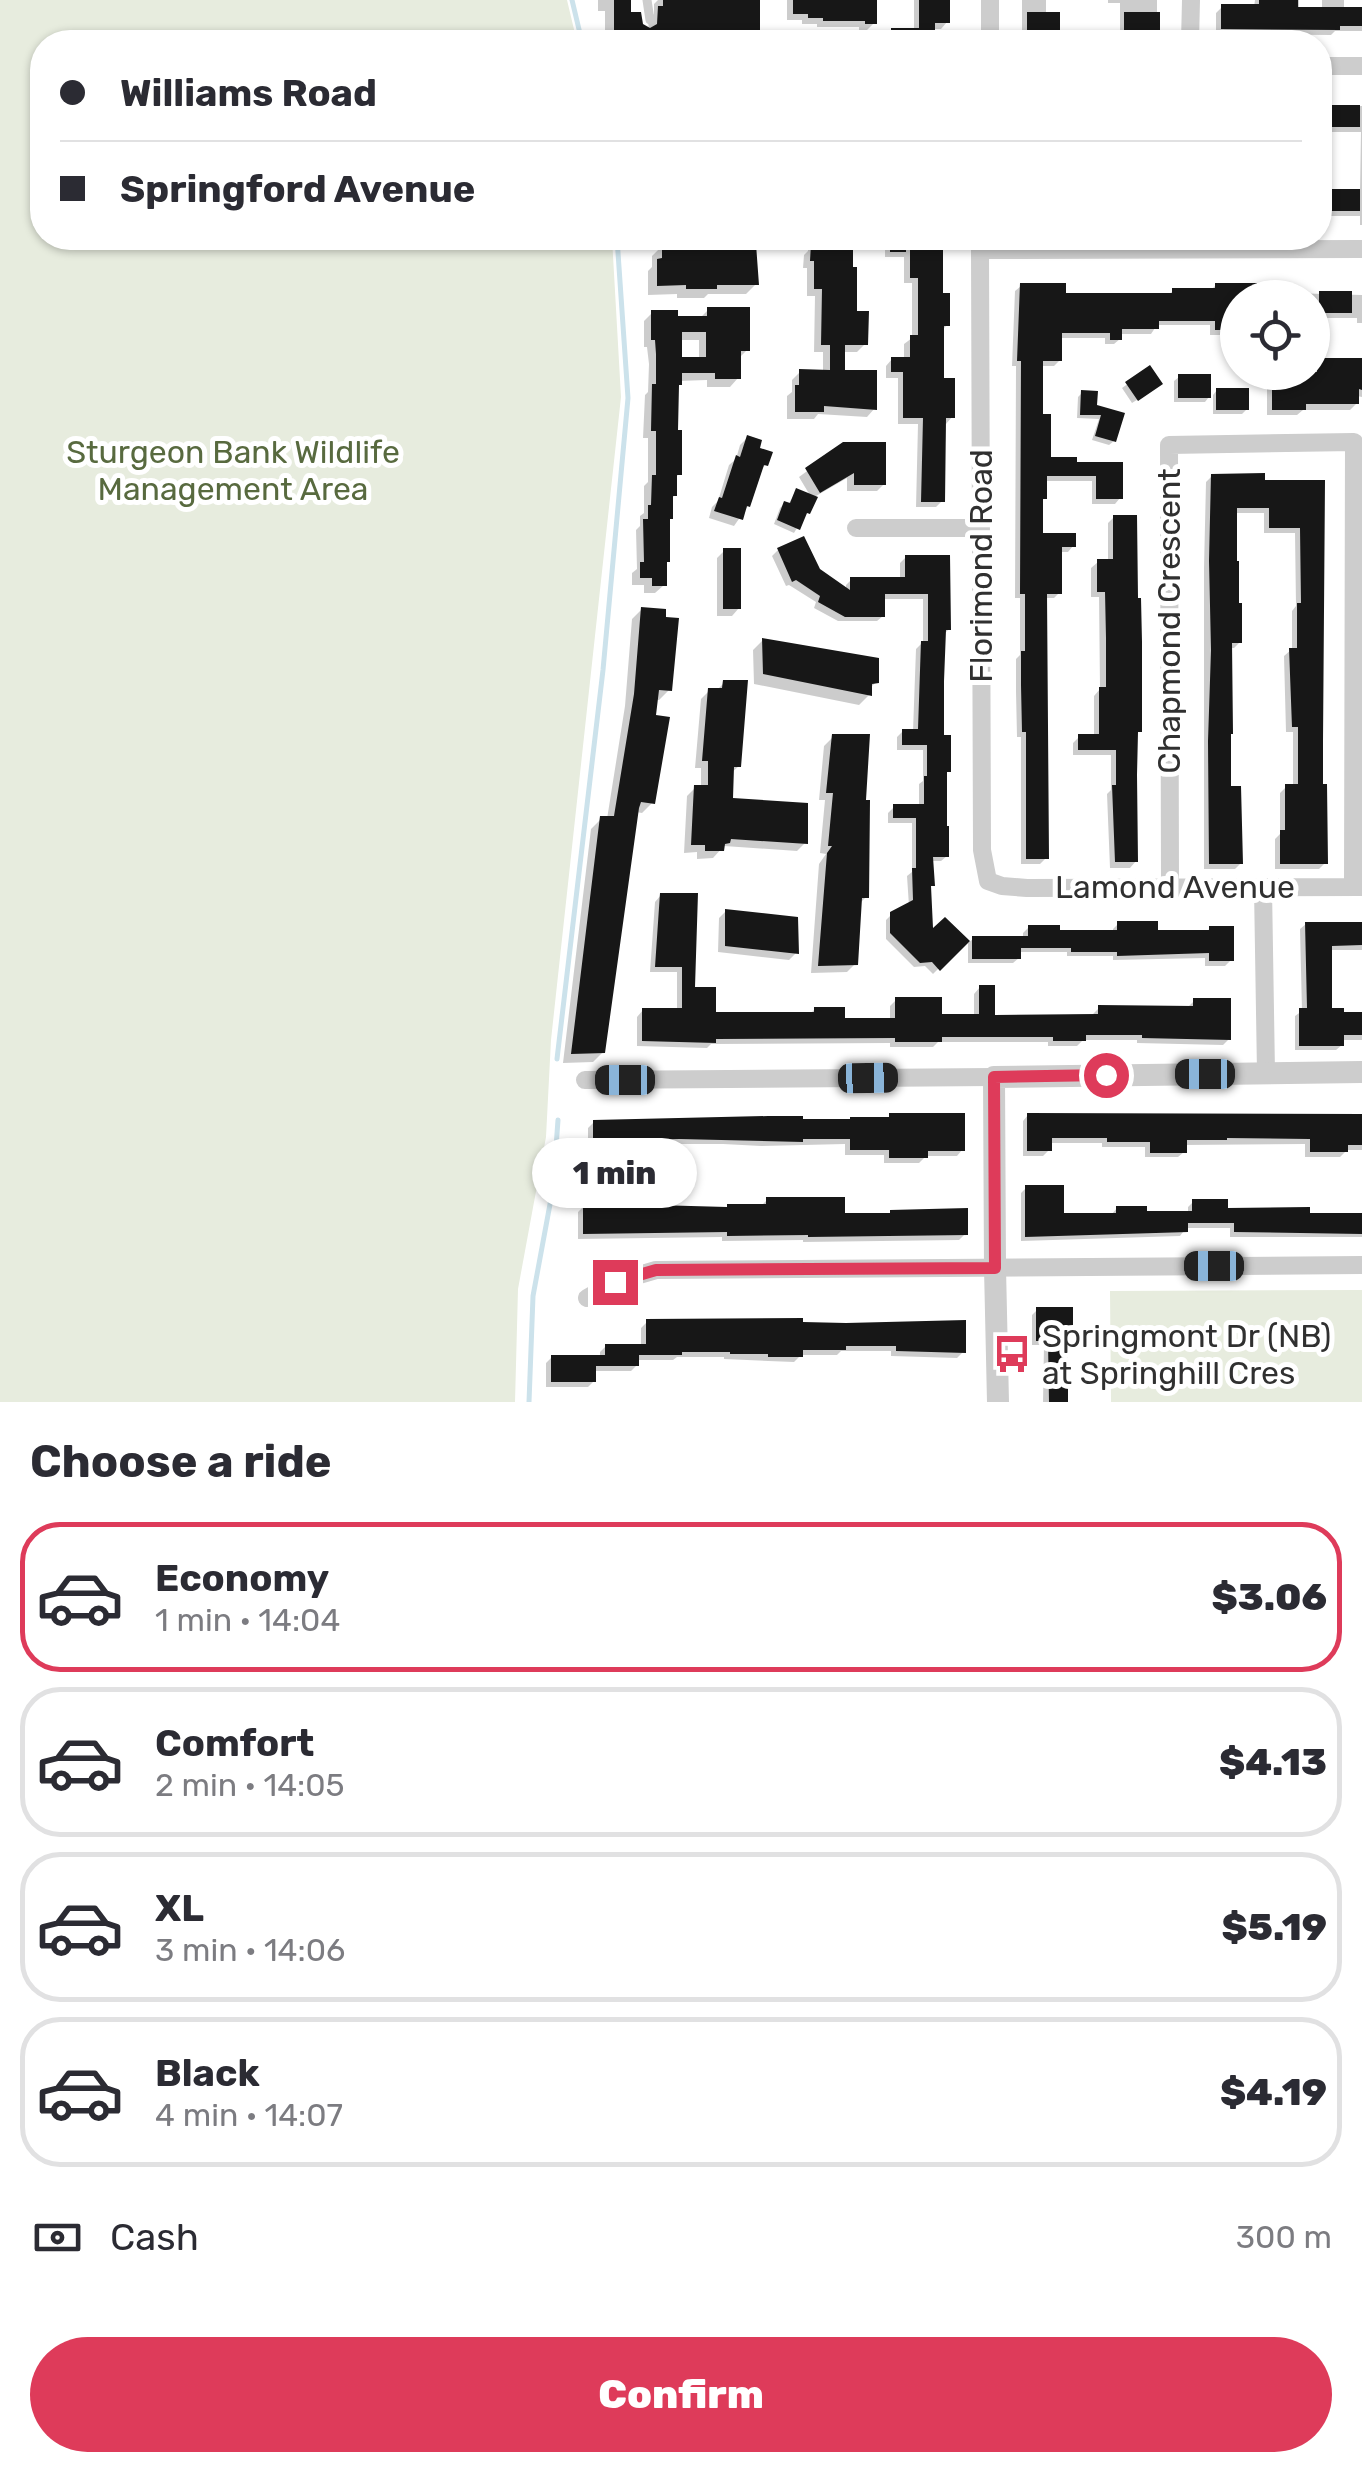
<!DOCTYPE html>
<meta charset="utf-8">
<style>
body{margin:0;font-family:Rubik,sans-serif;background:#f2f2f3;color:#2b2b33;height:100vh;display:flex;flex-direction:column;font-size:38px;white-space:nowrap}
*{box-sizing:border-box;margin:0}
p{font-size:32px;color:#7c7c81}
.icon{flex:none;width:55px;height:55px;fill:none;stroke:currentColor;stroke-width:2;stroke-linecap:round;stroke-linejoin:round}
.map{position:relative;height:1402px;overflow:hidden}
.drawer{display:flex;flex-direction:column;background:#fff;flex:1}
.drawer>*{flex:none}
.hud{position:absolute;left:30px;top:30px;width:1302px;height:220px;border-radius:40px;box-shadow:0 2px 8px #0004;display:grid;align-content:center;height:220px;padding:0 30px;background:#fff}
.buttons{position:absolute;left:1220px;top:280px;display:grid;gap:20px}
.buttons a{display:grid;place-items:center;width:110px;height:110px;border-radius:50%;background:#fff;box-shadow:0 2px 8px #0004;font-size:50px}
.end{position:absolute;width:45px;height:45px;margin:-22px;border:12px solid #de3b5a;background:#fff;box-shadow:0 0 0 5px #fff}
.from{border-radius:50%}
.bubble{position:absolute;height:70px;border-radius:35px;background:#fff;box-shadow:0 2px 8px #0004;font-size:32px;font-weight:800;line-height:70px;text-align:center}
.car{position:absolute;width:30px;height:60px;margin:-30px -15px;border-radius:12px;box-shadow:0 0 8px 2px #0007;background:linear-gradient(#222 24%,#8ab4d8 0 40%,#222 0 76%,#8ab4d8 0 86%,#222 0)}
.hud b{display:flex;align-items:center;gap:35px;height:95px;font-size:38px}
.hud b+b{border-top:2px solid #e1e1e2}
.hud i{width:25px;height:25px;background:#2b2b33}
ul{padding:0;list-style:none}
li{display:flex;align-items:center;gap:30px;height:150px;margin:0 20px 15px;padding:0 10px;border:5px solid #e1e1e2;border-radius:40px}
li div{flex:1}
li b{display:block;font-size:38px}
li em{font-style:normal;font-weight:800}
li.active{border-color:#de3b5a}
li>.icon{width:90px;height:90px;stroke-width:1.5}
h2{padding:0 30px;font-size:45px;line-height:120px}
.pay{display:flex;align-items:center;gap:25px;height:110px;padding:0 30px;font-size:38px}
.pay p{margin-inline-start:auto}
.primary-button{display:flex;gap:20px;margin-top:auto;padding:20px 30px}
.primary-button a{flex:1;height:115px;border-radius:60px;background:#de3b5a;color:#fff;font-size:40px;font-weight:800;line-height:115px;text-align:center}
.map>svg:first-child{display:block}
.green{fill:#e7ecde}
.shadow{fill:#0003;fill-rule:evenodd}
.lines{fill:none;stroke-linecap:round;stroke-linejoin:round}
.stream{stroke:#cce2eb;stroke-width:5}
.building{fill:#171717;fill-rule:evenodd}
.service{stroke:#cdcdcd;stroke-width:9}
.minor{stroke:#cdcdcd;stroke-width:18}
.tertiary{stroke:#cdcdcd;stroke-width:22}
.route{stroke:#de3b5a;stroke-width:12}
.labels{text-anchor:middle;stroke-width:10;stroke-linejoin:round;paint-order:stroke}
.park-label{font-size:32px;fill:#586a3f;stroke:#fff}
.street-label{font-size:32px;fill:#303030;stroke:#fff}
.poi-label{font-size:32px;fill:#303030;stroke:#fff;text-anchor:start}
</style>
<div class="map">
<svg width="1362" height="1402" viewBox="0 0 1362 1402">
<rect width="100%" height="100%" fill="#fff"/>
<path class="green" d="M0,0H567L577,42H42V238H612L621,397L551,1040L546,1137L518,1289L515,1402H0Z
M1362,1290V1402H1111L1110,1291Z"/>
<path class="shadow" d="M598,0H625V33L616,42H605V11H598Z
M658,0H706L758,34L749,42L640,41L649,32L648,19L654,14V4Z
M787,0H874V23L867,30H859V27H817V24H802V20H787Z
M914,0H947V22L941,29H933V42H886V37L892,30H914Z
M1022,0H1046V15L1058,33L1053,39H1022Z
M1108,0H1157V34L1152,39H1120V3H1108Z
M1255,0H1299V9H1322V0H1344V7H1362V31H1335L1331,35L1216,34V13L1222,7H1254Z
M1362,106V225H1360V216H1320V191H1360L1361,132H1320V107Z
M808,238H860L852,246L854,313L865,344L857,352H842V372L875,408L867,417L818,414L814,419H787V396L792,392V380L800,372H823V352H814L815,296H807V268H803L804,255L808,251Z
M888,238H925L921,247L941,296L947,325L942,330V380L952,417L946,424L942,501L936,507H916L918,424H898V378H886V366L892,359H904V344L912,338V283H904V257H885V240Z
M663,245L677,250L756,284L746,294H708L704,298H677V294L648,295V271L652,267V256Z
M1216,285L1255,292L1362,295V323H1357V318H1312V298H1238V335H1210V325H1157L1151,334H1120V339L1114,344H1105V338H1060V360L1054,366H1040V417L1049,459L1075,465H1120V498L1115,504H1092V481H1045V498L1040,502V535L1073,546L1068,552H1060V592L1054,598H1044L1046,858L1040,864H1021V737H1017L1016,692V659L1020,655V598H1015L1016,366H1012L1015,291L1021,286L1064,295H1168L1173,291H1210Z
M708,310L747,350L738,359V378L730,387H707V380L679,381L676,387L679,474L675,478V495L671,499L668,521L664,585L655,593H644V585H632V573L637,569L636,530L640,526V516L644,513V486L648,482V438H643L645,395L648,392L649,364L647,347H644V321L652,313L675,319H699ZM680,340H699V359H680Z
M1318,361H1362V397L1357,396V403L1350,410H1303L1297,415H1267V380L1273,373H1312V366Z
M1150,368L1156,388L1132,403L1122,388Z
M1179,377L1209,397L1205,402H1174V381Z
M1217,390L1247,409L1242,414H1213V395Z
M1082,393L1095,407L1122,415L1114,441L1109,445L1092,440L1099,419L1077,418L1078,397Z
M747,438L766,464L760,471L748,506L734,526L709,518L712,507L718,501L729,465L736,459L740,445Z
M844,444L884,484L877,491H847V478L816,496L794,533L774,524L780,508L784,504L788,505L796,491L811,497L799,477Z
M1212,476L1263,482H1322L1320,742L1325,863L1319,869H1275V839L1280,834V793L1286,787H1293V732H1286L1284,656L1292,649V611L1296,606L1295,533H1264V513H1234L1240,642L1234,648H1229L1228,788L1241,863L1235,869H1204V568L1206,482Z
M1114,517L1139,731L1136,734V861L1130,868H1110L1107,794L1111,790V755H1073V743L1079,737H1094V696L1100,689L1099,597H1091V568L1098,562H1108V523Z
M778,550L818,571L846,589V585L851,580H900V563L906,557H948L949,629L943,635L942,738L948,771L944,776L947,856L941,861H931L932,885L929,889L931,934L966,941L933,974L925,966L914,967L886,939V920L892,914L909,906L907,876L912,872V823H888V813L894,807H919V784L923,781V750H897V737L903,731H913L916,649L923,642V599H883V616L877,621H838L814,608L816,602L789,585L786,586L772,556Z
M724,551L739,608L732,616H717V558Z
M642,609L669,690L659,700H655L652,803L642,813L636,812L603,1052L593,1062L563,1063L591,829L601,819H607L625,706L632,619Z
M763,640L876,682L869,689V695L859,705L754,684L753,650Z
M724,683L739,766L731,773L730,801L805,843L797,851L724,846L713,858L697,859V852L684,853L687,796L695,788H701V768H695L701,699L709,691H716Z
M833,737L863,803L866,897L859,904L855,964L847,972L811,973L819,864L826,854L820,853L825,800H819L824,746Z
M661,895L692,989L713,1014H810L815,1009L843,1021H890V1006L896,1000L939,1016H974V994L980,987L993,1018L1093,1014L1099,1008L1188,1007L1194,1001L1229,1039L1223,1045L1137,1043V1040H1083L1077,1046H1048V1042H938L933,1047H890V1043L711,1044L707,1048L637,1046V1017L643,1010H677V972H650L655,902Z
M726,911L796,953L789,960L718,952L719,918Z
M1118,924L1156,933H1206L1210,928L1231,960L1225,966H1205V958L1113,960V956H1067V952H1019V958L1013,963H968V943L973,939H1023V933L1029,927L1058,933H1113V929Z
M1306,924H1362V950H1329V1011L1342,1015H1362V1040H1342V1045L1336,1050H1295V1016L1302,1011L1300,929Z
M1028,1115L1362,1116V1150H1347L1340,1157H1305V1144L1184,1145V1152L1178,1157H1145V1147H1102V1143H1049V1150L1043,1156H1023V1121Z
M890,1116L962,1150L957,1156H926L919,1163H884V1155H845V1144L761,1146L723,1144H634V1152L628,1158H588V1128L594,1122H801L887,1119Z
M1026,1188L1061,1215L1112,1214L1117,1208L1144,1214H1188V1207L1193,1202L1226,1210L1308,1216L1362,1214V1237H1230V1228H1186L1180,1236L1021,1241V1193Z
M767,1200L843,1215L965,1234L959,1240L803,1242V1240L722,1241V1237L578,1239V1212L584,1206L724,1210L728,1206H761Z
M1037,1310L1070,1340L1065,1345V1402H1043L1044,1345H1032V1315Z
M647,1322L800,1324L963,1352L957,1358L891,1356V1351H841L837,1355H801L794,1362L724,1359V1357H677L673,1360H637V1365L631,1371H594V1381L588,1387H546V1363L552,1357H600V1352L606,1346H641V1328Z"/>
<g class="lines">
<path class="stream" d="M572,0L582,42
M557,1059L603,670L628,398L617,238
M529,1402L533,1296L553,1188L558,1120"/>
</g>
<path class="building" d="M614,0H631V12H641L643,24L650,28L657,24L658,6H663V0H760V35H747V40H716V35L650,32V42H618V34H614Z
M793,0H877V24H865V21H823V18H808V14H793Z
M919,0H950V23H935V42L891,40V28H919Z
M1259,0H1298V7H1362V26H1340V30L1221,29V4H1259Z
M1027,12H1060V34H1027Z
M1124,12H1160V35H1124Z
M1327,105H1360V127H1327Z
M1323,189H1360V211H1323Z
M824,238H853V267H857V311H869L868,345H845V370H877V410L824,406V412H795V385H799V369L830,370V345H821L822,289H814V261H810L811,244H824Z
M890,238H906V252H890Z
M662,243H679V248H721V245L756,244L759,285H717V289H686V285L657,286V259L662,258Z
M910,244H943V293H950V326H944V378H955V418H946L945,502H921L923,418H903V372H891V357H910V335H918V278H910Z
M1020,283H1066V293H1172V288H1215V283H1257V298H1238V330H1215V321H1159V329H1122V340H1110V333H1062V361H1043V414H1051V457H1077V462H1123V499H1096V476H1047V499H1043V533H1076V547H1062V594H1047L1049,859H1026V732H1022L1021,685V651H1025V594H1020L1021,361H1017Z
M1319,291H1352V313H1319Z
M707,307H750V351H741V379H715V373H682V385H679L678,430H682V475H677V496H673V519H670V562H667V586H652V578H640V562H644L643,519H648V505H651L652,475H656V431H651L652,384H656V354L655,340H651V310H678V316H707ZM682,332H706V357H682Z
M1317,358H1362V390L1359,389V404H1306V410H1272V372H1317Z
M1150,365L1163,384L1138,401L1125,382Z
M1178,374H1211V398H1178Z
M1216,388H1249V410H1216Z
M1081,390L1098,391L1097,405L1125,413L1116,442L1095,436L1101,415H1080Z
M747,435L762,440L760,448L773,452L768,466L764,465L750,507L747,506L743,520L714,511L719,497L722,498L736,455L740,457Z
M843,442H886V485H854V473L820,493L805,468Z
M1265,473V480H1325L1323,742V784H1327L1328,864H1280V830H1285V784H1298V727H1292L1289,648H1297V603H1301L1300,528H1269V508H1237V561H1239V603H1242V643H1232L1233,734H1231V786H1241L1243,864H1209L1208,741L1211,650L1209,561L1211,474Z
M796,488L818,497L810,514L807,513L800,530L777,520L784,501L790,503Z
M1113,515H1137L1138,598H1141L1142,642V732H1138L1137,775L1138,862H1115L1112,785H1116V750H1078V734H1099V687H1106V638L1105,592H1097V559H1113Z
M804,536L820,569L850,590V577H905V555H950L951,630H946L944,681V735H951V772H947V826H949V857H933L935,886H931L933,928L945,917L970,941L940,971L932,962L920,963L890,933V912L913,900L912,868H916V818H893V804H924V776H927V745H902V729H918L921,641H928V594H885V617H845L818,602L820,596L796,580L792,582L777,548Z
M723,548H741V609H723Z
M641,607L666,609V617L679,618L672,691L659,690L656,715L670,717L655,804L641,802L639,808L605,1053L571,1054L600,816H614L634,694Z
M762,638L879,658V683L872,684V696L763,674Z
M723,680H748L741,767H734L733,798L808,803V844L731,839L730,843L725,844L724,851H705V845H691L694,785H708V761H702L708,688H722Z
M832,734H870L866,800H870L869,898H862L858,965L818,966L827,853L832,846H828L833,793H826Z
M660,893H698L695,987H716V1012H814V1007H845V1018H895V997H942V1014H979V985H995V1015L1098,1014V1005L1193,1006V998H1231V1040L1142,1038V1035H1086V1041H1053V1037H942V1042H895V1038L716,1039V1043L642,1041V1008H682V967H655Z
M725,909L798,917L799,954L725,946Z
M1117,921H1158V930H1209V926H1234V961H1209V953L1117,956V952H1071V948H1021V959H972V936H1028V925H1060V930H1117Z
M1305,922H1362V945L1332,946V1008H1344V1012H1362V1035H1344V1046H1299V1008H1307Z
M889,1113H965V1151H928V1158H889V1150H850V1139H803V1142L679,1139L637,1140V1153H593V1120L768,1116H803V1119H850V1117H889Z
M1027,1113L1362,1114V1145H1348V1152H1310V1139L1227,1138V1140H1187V1153H1150V1142H1107V1138H1052V1151H1027Z
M1025,1185H1064V1213H1116V1206H1147V1211H1192V1199H1228V1208L1310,1207V1213H1362V1234L1234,1232V1223H1188V1232L1025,1237Z
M766,1197H845V1213H890V1210L968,1208V1235L808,1237V1235L727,1236V1232L583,1234V1203L727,1207V1204H766Z
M1036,1307H1073V1341H1068V1402H1049L1048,1341H1036Z
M803,1318V1322L846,1323L966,1320V1353L896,1351V1346H846V1350H803V1357H768V1354H730V1352H682V1355H639V1366H596V1382H551V1355H605V1344H646V1319Z"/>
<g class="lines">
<path class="service" d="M647,0L650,20"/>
<path class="minor" d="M990,0V42
M1190,42L1191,0
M1320,66H1362
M1362,249L980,250L982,850L988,881L1002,886L1027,888L1362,887
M856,528H981
M1170,886L1169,445L1354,442L1353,887
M1263,888L1266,1073
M585,1080L994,1077
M587,1298L615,1282L656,1270L1362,1265"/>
<path class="tertiary" d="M998,1402L995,1268L994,1077L1362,1072"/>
</g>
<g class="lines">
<path class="route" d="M615,1282L656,1270L995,1268L994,1077L1106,1075"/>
</g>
<defs>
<g id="bus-bare" transform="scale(3)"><path d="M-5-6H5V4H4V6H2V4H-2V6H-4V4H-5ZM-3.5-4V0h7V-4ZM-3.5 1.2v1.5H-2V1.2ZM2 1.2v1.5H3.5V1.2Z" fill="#de3b5a" stroke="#fff" stroke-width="2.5" paint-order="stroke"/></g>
</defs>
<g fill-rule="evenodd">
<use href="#bus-bare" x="1012" y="1354"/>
</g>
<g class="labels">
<g class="park-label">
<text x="233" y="463">Sturgeon Bank Wildlife<tspan x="233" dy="37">Management Area</tspan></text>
</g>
<g class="street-label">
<text transform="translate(981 566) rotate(-90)" y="11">Florimond Road</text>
<text transform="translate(1169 621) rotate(-90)" y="11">Chapmond Crescent</text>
<text x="1175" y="898">Lamond Avenue</text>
</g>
<g class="poi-label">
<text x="1042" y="1347">Springmont Dr (NB)<tspan x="1042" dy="37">at Springhill Cres</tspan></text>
</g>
</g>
</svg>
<div class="buttons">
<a><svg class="icon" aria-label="locate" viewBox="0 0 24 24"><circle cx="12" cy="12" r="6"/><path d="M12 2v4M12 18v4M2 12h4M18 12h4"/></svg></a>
</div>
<i class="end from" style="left:1106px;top:1075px"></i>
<i class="end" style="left:615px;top:1282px"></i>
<div class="bubble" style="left:532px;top:1138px;width:165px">1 min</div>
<i class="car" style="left:1205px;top:1074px;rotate:270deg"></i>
<i class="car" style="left:868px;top:1078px;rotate:89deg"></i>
<i class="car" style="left:625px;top:1080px;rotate:270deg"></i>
<i class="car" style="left:1214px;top:1266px;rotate:270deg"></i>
<div class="hud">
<b><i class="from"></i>Williams Road</b>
<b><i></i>Springford Avenue</b>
</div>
</div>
<section class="drawer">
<h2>Choose a ride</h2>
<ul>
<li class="active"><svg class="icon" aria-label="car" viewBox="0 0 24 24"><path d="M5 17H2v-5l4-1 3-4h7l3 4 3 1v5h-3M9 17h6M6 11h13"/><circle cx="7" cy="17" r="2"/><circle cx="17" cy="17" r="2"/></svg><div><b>Economy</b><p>1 min · 14:04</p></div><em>$3.06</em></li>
<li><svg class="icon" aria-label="car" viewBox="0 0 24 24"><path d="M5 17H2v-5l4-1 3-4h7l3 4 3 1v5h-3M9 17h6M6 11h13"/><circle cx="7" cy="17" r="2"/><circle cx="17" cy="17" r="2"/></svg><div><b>Comfort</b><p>2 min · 14:05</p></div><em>$4.13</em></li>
<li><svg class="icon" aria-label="car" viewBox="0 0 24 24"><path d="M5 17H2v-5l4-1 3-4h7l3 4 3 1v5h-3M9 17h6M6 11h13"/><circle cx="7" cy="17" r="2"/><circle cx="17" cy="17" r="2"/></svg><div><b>XL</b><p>3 min · 14:06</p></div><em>$5.19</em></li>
<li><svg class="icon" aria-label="car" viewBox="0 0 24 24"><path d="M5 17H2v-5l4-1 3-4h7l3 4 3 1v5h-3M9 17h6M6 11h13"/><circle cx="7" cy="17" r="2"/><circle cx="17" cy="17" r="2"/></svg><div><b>Black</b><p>4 min · 14:07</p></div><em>$4.19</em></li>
</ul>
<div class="pay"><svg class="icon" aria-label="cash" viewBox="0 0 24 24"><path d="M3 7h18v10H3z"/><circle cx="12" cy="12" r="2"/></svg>Cash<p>300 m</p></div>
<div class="primary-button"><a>Confirm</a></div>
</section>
